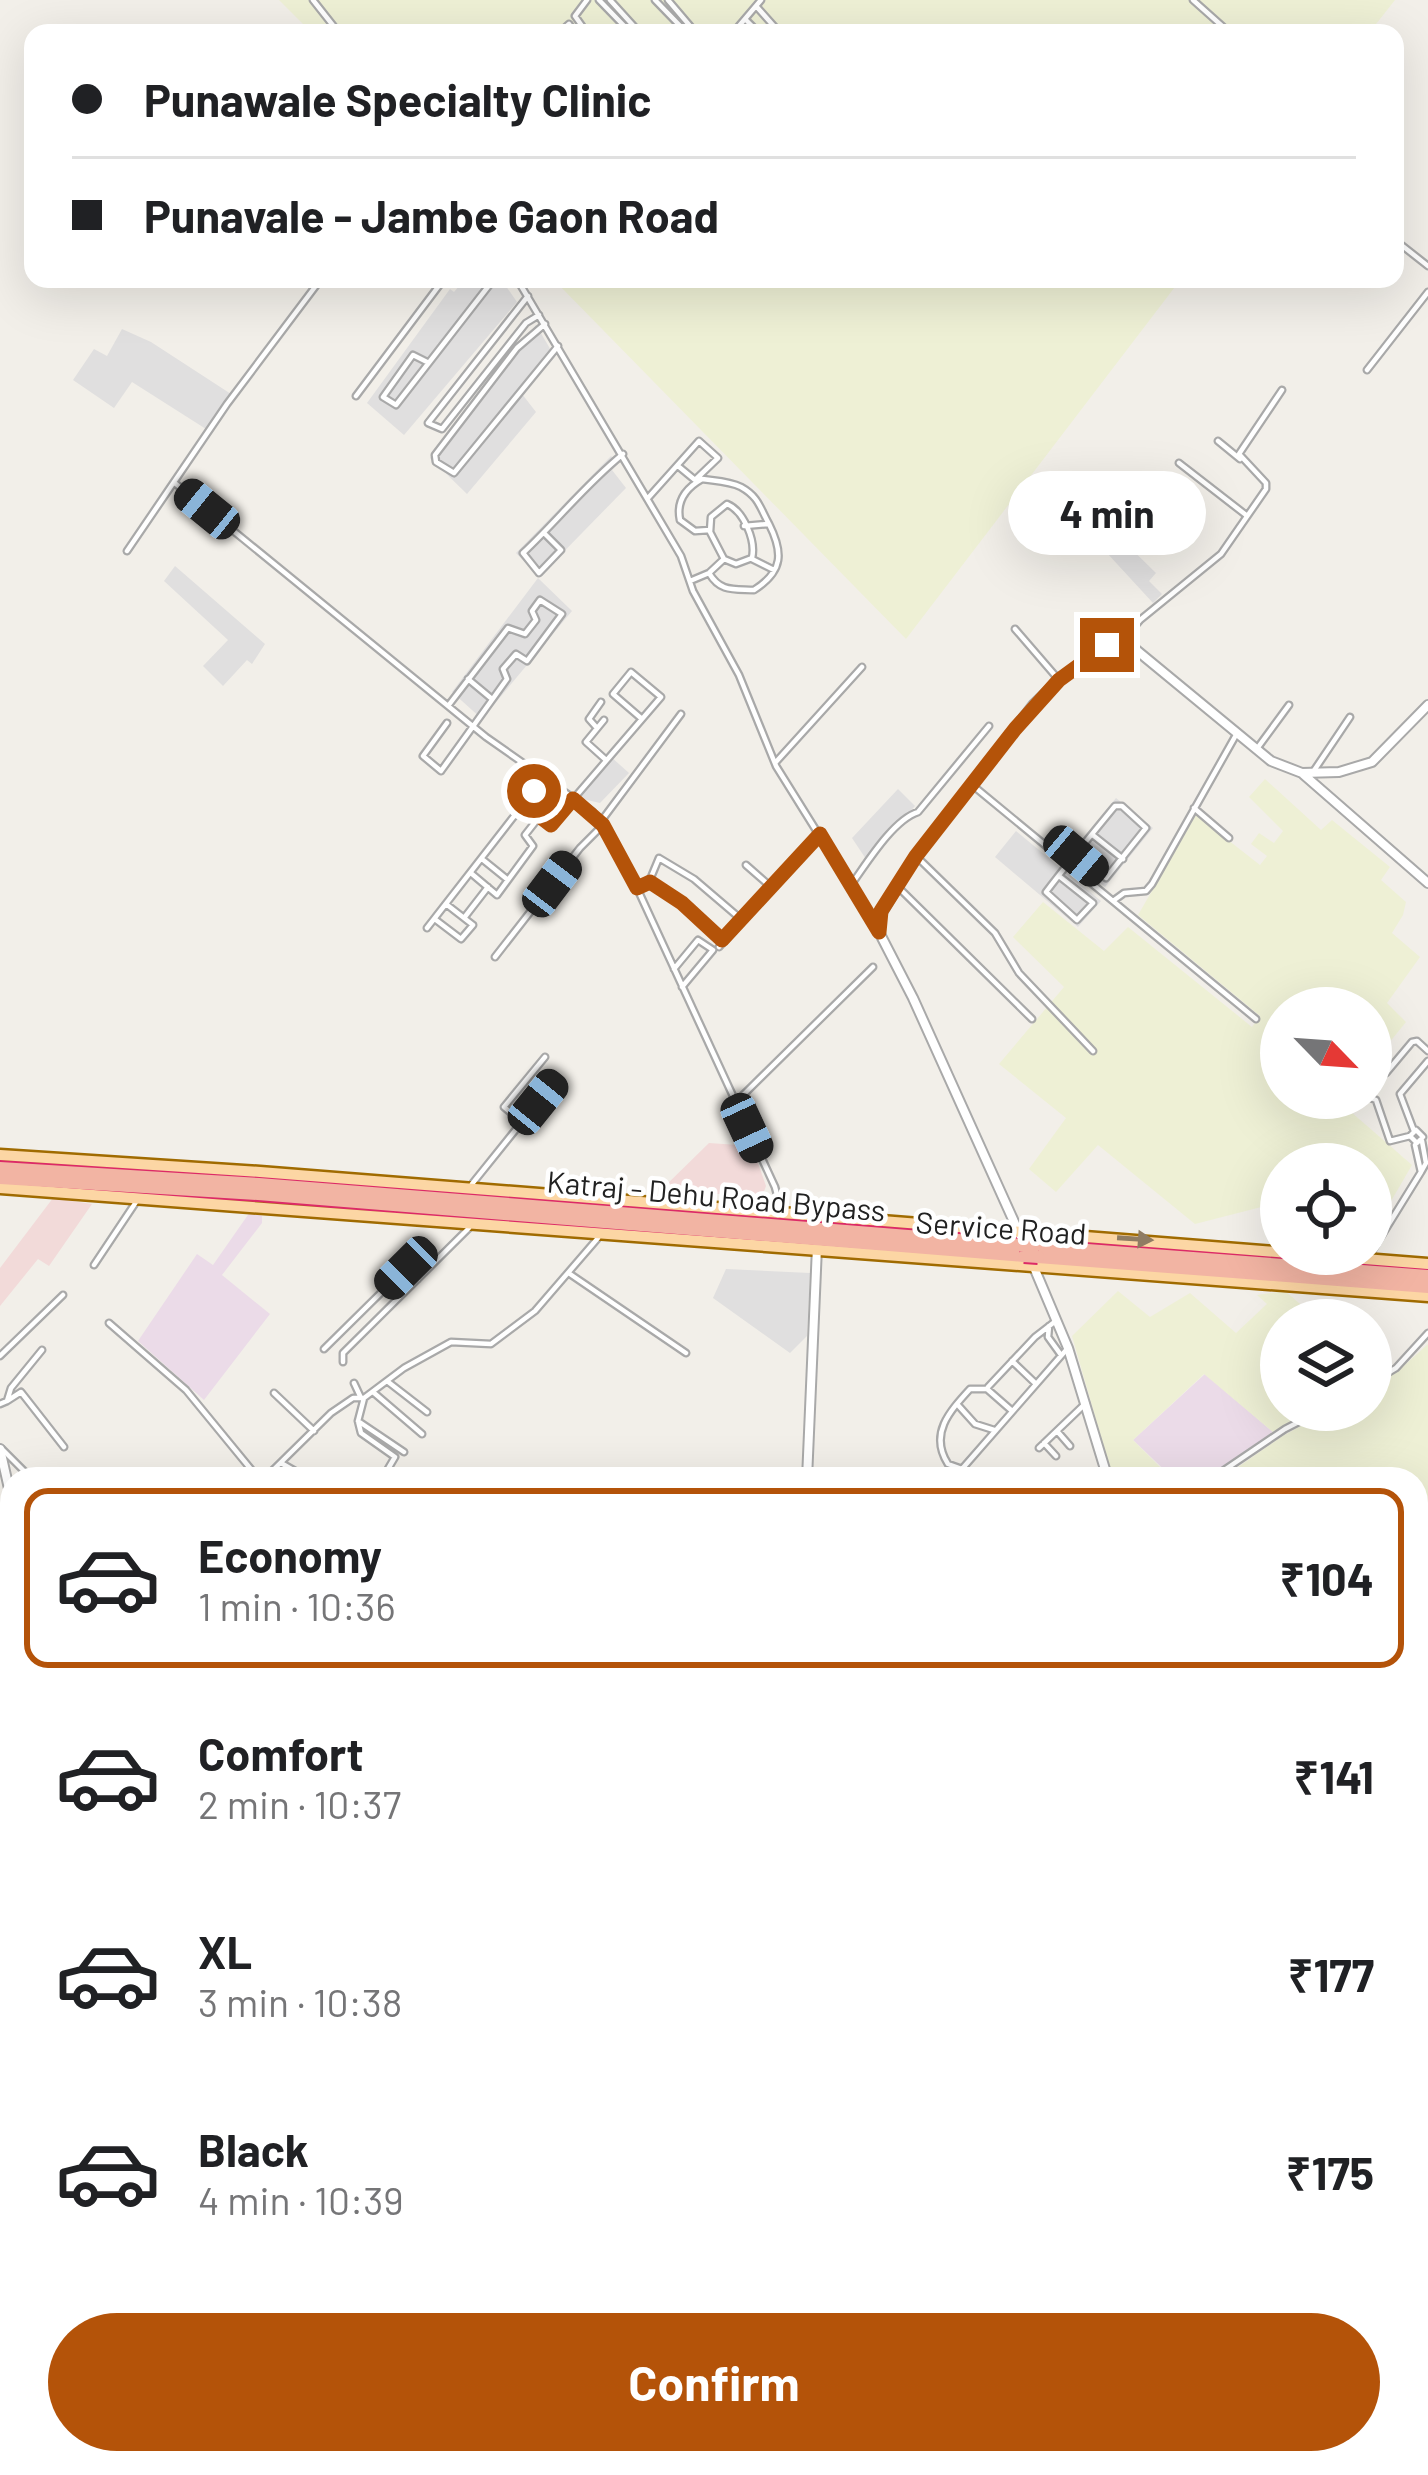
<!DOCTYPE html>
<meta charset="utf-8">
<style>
body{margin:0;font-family:Barlow,sans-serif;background:#f6f6f6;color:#202124;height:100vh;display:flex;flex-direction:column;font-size:45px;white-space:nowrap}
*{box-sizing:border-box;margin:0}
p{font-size:39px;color:#757577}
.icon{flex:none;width:66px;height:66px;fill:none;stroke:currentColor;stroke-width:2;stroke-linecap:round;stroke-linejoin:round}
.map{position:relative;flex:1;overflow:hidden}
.drawer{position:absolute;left:0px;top:1467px;width:1428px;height:1008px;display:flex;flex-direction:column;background:#fff;border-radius:36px 36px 0 0;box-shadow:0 12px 48px #0002}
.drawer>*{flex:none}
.guide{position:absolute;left:24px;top:24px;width:1380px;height:264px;border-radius:24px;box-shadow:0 12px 48px #0002;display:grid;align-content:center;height:264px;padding:0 48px;background:#fff}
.needle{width:78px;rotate:115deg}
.tools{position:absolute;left:1260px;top:987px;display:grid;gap:24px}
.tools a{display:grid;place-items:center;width:132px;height:132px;border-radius:50%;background:#fff;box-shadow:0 12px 48px #0002;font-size:60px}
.end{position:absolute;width:54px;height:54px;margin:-27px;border:15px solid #b45309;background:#fff;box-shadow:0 0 0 6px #fff}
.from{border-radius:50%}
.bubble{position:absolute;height:84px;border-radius:42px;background:#fff;box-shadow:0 12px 48px #0002;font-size:39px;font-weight:700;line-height:84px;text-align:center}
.car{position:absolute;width:36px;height:72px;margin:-36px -18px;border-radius:15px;box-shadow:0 0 9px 3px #0007;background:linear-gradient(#222 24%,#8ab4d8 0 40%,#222 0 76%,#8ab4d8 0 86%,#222 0)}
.guide b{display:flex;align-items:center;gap:42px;height:114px;font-size:45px}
.guide b+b{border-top:3px solid #e0e0e0}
.guide i{width:30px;height:30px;background:#202124}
ul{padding:21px 0 0;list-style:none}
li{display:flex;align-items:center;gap:36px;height:180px;margin:0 24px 18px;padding:0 24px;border:6px solid transparent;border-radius:24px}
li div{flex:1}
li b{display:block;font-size:45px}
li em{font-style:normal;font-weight:700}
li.current{border-color:#b45309}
li>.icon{width:108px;height:108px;stroke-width:1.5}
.cta{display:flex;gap:24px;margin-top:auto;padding:24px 48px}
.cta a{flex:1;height:138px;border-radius:72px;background:#b45309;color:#fff;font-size:48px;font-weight:700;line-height:138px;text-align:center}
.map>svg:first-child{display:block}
.residential{fill:#e0dfdf}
.commercial{fill:#f2dad9}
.industrial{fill:#ebdbe8}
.farmland{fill:#eef0d5}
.water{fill:#aad3df}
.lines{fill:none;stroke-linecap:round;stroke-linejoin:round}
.minor-casing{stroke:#a9a9a9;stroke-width:9}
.tertiary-casing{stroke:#a9a9a9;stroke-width:12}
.primary-casing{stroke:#a06b00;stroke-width:15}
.trunk-casing{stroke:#dc2a67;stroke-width:16}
.minor{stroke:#fff;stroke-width:4.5}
.tertiary{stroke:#fff;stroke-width:8}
.primary{stroke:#fcd6a4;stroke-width:10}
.trunk{stroke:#f2b4a3;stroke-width:12}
.trunk-bridge-casing{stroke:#dc2a67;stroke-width:16;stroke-linecap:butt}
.trunk-bridge{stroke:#f2b4a3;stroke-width:12}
.oneway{fill:#8f7c63}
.route{stroke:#b45309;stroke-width:15}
.labels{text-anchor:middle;stroke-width:9;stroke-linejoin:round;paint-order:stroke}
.street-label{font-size:30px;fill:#222;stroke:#fff}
</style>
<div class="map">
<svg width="1428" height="2475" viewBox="0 0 1428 2475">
<rect width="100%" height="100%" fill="#f2efe9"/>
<path class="residential" d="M465,279H501L517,302L404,435L367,403L450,289L454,292Z
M536,325L555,357L522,394L536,412L467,494L430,458Z
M122,329L151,342L231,394L206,429L132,382L114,408L73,380L94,349L107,356Z
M611,456L618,464L612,470L626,488L539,577L516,553Z
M1108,526L1156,573L1149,581L1162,594L1153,603L1095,540Z
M175,566L265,644L252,664L247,660L223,686L203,666L228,640L164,581Z
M538,578L572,611L482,719L452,692Z
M610,756L629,773L600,803L583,799L578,795Z
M898,789L915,806L866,859L852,838Z
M1116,798L1153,828L1105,887L1068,856Z
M1016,831L1101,901L1078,927L995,857Z
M726,1269L810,1273L807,1336L790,1353L713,1298Z"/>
<path class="commercial" d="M709,1143L752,1146L766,1186L762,1197L661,1190Z
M53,1198L92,1204L49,1266L38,1259L0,1306V1268Z"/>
<path class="industrial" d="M250,1212L262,1216V1223L222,1275L270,1314L204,1400L138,1341L197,1254L213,1265Z
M1205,1374L1273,1432L1207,1479H1174L1133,1440Z"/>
<path class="farmland" d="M279,0H1395L1369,33H312Z
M553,279H1181L906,639Z
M1265,779L1321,830L1332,820L1390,867L1381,880L1406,902L1403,915L1392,933L1420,957L1387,1003L1406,1022L1376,1059L1371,1055V1008H1281V1098H1335L1412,1165L1376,1227L1371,1222V1164H1281V1202L1195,1224L1098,1145L1056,1192L1029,1169L1066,1118L999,1064L1064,987L1013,937L1043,902L1104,951L1128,927L1252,1027L1260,1016L1138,915L1196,815L1260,865L1267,856L1251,844L1259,833L1274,843L1283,831L1249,797Z
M1118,1291L1150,1317L1190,1293L1236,1333L1267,1304L1257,1295L1285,1291L1319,1320H1281V1410H1312L1273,1432L1204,1374L1133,1440L1172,1479H1113L1072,1336Z
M1428,1344V1597L1416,1608V1479H1221L1281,1437L1329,1410H1371V1386L1397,1372Z
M12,2343V2463H360L350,2475H0V2352Z
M475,2463H875L870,2475H483Z"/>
<path class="water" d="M1428,1610V1702L1416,1718V1620Z
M12,2286V2332L0,2340V2295Z"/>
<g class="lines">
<g class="minor-casing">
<path id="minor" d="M313,0L339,33
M599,0L631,33
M610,0L640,33
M655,0L687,33
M668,0L696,33
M1193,0L1230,33
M756,6L780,33
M745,19L759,33
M559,33L569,24L575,33
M587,33L575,16L587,0
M733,33L761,0
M1395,240L1428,266
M517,279L681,556L693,591L739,675L776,766L877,928
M528,296L428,423L442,429L526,323L539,315
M545,324L517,348L435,455L436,462L454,473L558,346
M427,362L413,355L383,397L396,405L494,279
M1367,370L1428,292
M356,396L444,279
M1218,441L1240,459
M1179,463L1246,515
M176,484L486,737L593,812L637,888L775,1187L781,1210
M648,498L699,441L718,458L695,480L678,466
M727,504C744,511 756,541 752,558L736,564L724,559L710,532L711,517Z
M680,520C676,501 686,488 702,479C715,481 729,481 741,487C759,497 760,508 769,524C783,552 784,571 754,590C733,589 720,592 709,573
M680,520L695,531L710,530
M744,526L768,524
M544,533L561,550L539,573L523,553C558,520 585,485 623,454
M127,551L227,404L321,279
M752,559L774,570
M690,581L709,573L724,559
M1015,629L1059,680
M1123,640L1140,620L1221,554L1266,489V483L1239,454L1282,390
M468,679L492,699
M604,720L586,742L606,760
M447,723L423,756L441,771L507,679L503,669L516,654L527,661L562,614L540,600L532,611L536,620L525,634L508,628L448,706
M597,728L589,719L601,702
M1256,750L1289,705
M775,763L862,667
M1313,772L1350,717
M971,784L1256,1019
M524,804L551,825L661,697L631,672L613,694L642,719
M1194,808L1229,838
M602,820L681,714
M1094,836L1123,859
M916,856L995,933L1019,973L1093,1051
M482,859L508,880
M746,865L771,887
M472,874L497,895L533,846L525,835L540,816
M1059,876L1093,903L1077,920L1046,892C1068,863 1092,834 1115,806H1122L1146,828L1106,878L1076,856
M649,882L659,858L694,879L742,920
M851,885C867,863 893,820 918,812L989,726
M897,886L1032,1019
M637,888L649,882L682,903L722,940
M1113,901L1124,893L1146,891L1152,884L1236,735
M464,918L488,887
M436,920L461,939L473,925L446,904
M427,928L543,779
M719,947L820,834
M495,957L580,848L603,825
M674,969L698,940L713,950L682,987
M1371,1072L1386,1073L1412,1042L1417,1041L1428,1051
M1371,1098L1376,1100L1390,1141L1410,1136L1416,1130L1423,1137L1417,1143L1410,1136
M736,1102L873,967
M522,1122L504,1107L545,1057
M1414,1131L1400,1094L1428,1061
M1415,1145L1421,1172L1426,1163L1422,1141
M472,1184L554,1082
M1371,1253L1421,1172
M94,1265L136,1202
M570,1274L686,1353
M109,1323L186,1390L259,1479
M1049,1326L1048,1337L1061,1355
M324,1349L406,1268L418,1279
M0,1356L63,1295
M1012,1361L1034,1382
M343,1362V1353L469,1228
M387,1381L427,1412
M354,1383L361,1398
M1371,1383L1396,1368L1428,1333
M988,1387L1035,1337L1057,1320
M373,1392L422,1434
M274,1393L314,1431
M364,1398L358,1421L361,1433L395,1457L382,1479
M7,1401L21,1392L64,1447
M0,1404L7,1401L11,1388L42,1350
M957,1404L975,1424L994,1430
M1011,1410L987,1389H970C949,1412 929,1434 948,1464L962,1469L1067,1349
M358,1421L404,1452
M1057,1431L1070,1446
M1044,1443L1056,1456
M1039,1448L1086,1403
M2,1449L32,1479
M281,1463L309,1479
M264,1479L331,1413L353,1398H364L404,1368L451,1342L491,1344L535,1311L598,1238
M1211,1479L1285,1429L1322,1410
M0,1606L12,1611
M0,1636L12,1640
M0,1793L12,1805
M1416,1842L1428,1840
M1416,1936L1428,1920
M0,1982L12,1974
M1416,1985L1428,1982
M0,2179L12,2191
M0,2215L12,2227
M412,2463L413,2475
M973,2463L980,2475
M1005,2463L1007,2475
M1322,2463L1337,2475
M1364,2463L1379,2475
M1197,2475L1208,2463"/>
</g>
<g class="tertiary-casing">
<path id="tertiary" d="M1303,774L1428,883
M1020,1235L913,998L879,932L880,916L916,856L1034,704L1059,680L1118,640L1129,644L1271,761L1302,773L1339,772L1372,762L1428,705
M1033,1265L1068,1348L1108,1479
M0,1449L12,1502
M807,1479L817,1247
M0,1672L12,1678
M1416,2253L1428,2262"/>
</g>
<g class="primary-casing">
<path id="primary" d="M0,1155L260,1172L1428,1264
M0,1188L1428,1296
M0,2036L12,2033
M0,2050L12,2047
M1416,2155L1428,2138
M1416,2176L1428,2161
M1064,2475L1091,2463
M1272,2475L1275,2463
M1281,2475L1283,2463"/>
</g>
<g class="trunk-casing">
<path id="trunk" d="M0,1168L259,1184L1020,1245
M0,1178L258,1194L1024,1256
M1035,1246L1428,1276
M1038,1257L1428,1287"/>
</g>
<use href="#minor" class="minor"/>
<use href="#tertiary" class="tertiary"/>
<use href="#primary" class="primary"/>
<use href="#trunk" class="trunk"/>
<g class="trunk-bridge-casing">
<path id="trunk-bridge" d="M1020,1245L1035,1246
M1024,1256L1038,1257"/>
</g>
<use href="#trunk-bridge" class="trunk-bridge"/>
</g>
<defs><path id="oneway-solid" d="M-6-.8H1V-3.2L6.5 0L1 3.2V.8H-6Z" transform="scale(3)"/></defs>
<use class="oneway" href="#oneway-solid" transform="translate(1135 1239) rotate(4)"/>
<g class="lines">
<path class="route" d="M534,791L524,804L551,825L573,799L603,825L637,888L650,882L682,903L722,940L820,834L879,932L881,911L916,856L1015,729L1059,680L1107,645"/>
</g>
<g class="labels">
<g class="street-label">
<text transform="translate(716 1197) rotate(5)" y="10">Katraj - Dehu Road Bypass</text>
<text transform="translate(1001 1229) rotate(4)" y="10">Service Road</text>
</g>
</g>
</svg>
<div class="tools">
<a><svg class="needle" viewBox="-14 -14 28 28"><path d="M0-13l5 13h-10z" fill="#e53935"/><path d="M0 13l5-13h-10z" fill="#757577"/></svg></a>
<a><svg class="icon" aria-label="locate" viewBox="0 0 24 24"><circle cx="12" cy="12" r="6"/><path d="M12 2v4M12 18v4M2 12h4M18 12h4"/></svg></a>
<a><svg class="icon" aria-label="layers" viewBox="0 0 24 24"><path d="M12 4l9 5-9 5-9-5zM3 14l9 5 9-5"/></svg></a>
</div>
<i class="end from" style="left:534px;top:791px"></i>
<i class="end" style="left:1107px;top:645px"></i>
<div class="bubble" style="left:1008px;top:471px;width:198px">4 min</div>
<i class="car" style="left:207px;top:509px;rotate:309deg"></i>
<i class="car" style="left:1076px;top:856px;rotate:130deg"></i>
<i class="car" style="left:552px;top:884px;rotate:37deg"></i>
<i class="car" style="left:538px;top:1102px;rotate:39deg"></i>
<i class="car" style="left:747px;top:1128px;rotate:155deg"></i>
<i class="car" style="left:406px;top:1268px;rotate:225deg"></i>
<div class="guide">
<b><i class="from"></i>Punawale Specialty Clinic</b>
<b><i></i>Punavale - Jambe Gaon Road</b>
</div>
<section class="drawer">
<ul>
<li class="current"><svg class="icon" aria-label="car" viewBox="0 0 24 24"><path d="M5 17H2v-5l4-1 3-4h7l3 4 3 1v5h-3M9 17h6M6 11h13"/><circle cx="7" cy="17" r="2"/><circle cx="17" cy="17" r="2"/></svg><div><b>Economy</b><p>1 min · 10:36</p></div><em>₹104</em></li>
<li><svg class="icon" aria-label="car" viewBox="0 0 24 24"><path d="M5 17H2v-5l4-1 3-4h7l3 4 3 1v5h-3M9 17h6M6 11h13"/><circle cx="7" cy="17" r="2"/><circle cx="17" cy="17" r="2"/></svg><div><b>Comfort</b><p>2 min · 10:37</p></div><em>₹141</em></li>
<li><svg class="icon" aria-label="car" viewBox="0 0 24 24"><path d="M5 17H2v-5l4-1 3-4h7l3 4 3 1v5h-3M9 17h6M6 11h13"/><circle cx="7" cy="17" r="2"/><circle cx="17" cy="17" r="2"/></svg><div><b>XL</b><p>3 min · 10:38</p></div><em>₹177</em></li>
<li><svg class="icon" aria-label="car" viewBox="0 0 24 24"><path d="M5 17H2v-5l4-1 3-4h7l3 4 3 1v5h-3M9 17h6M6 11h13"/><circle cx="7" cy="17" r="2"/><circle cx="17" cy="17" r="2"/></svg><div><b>Black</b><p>4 min · 10:39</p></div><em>₹175</em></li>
</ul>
<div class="cta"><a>Confirm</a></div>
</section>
</div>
